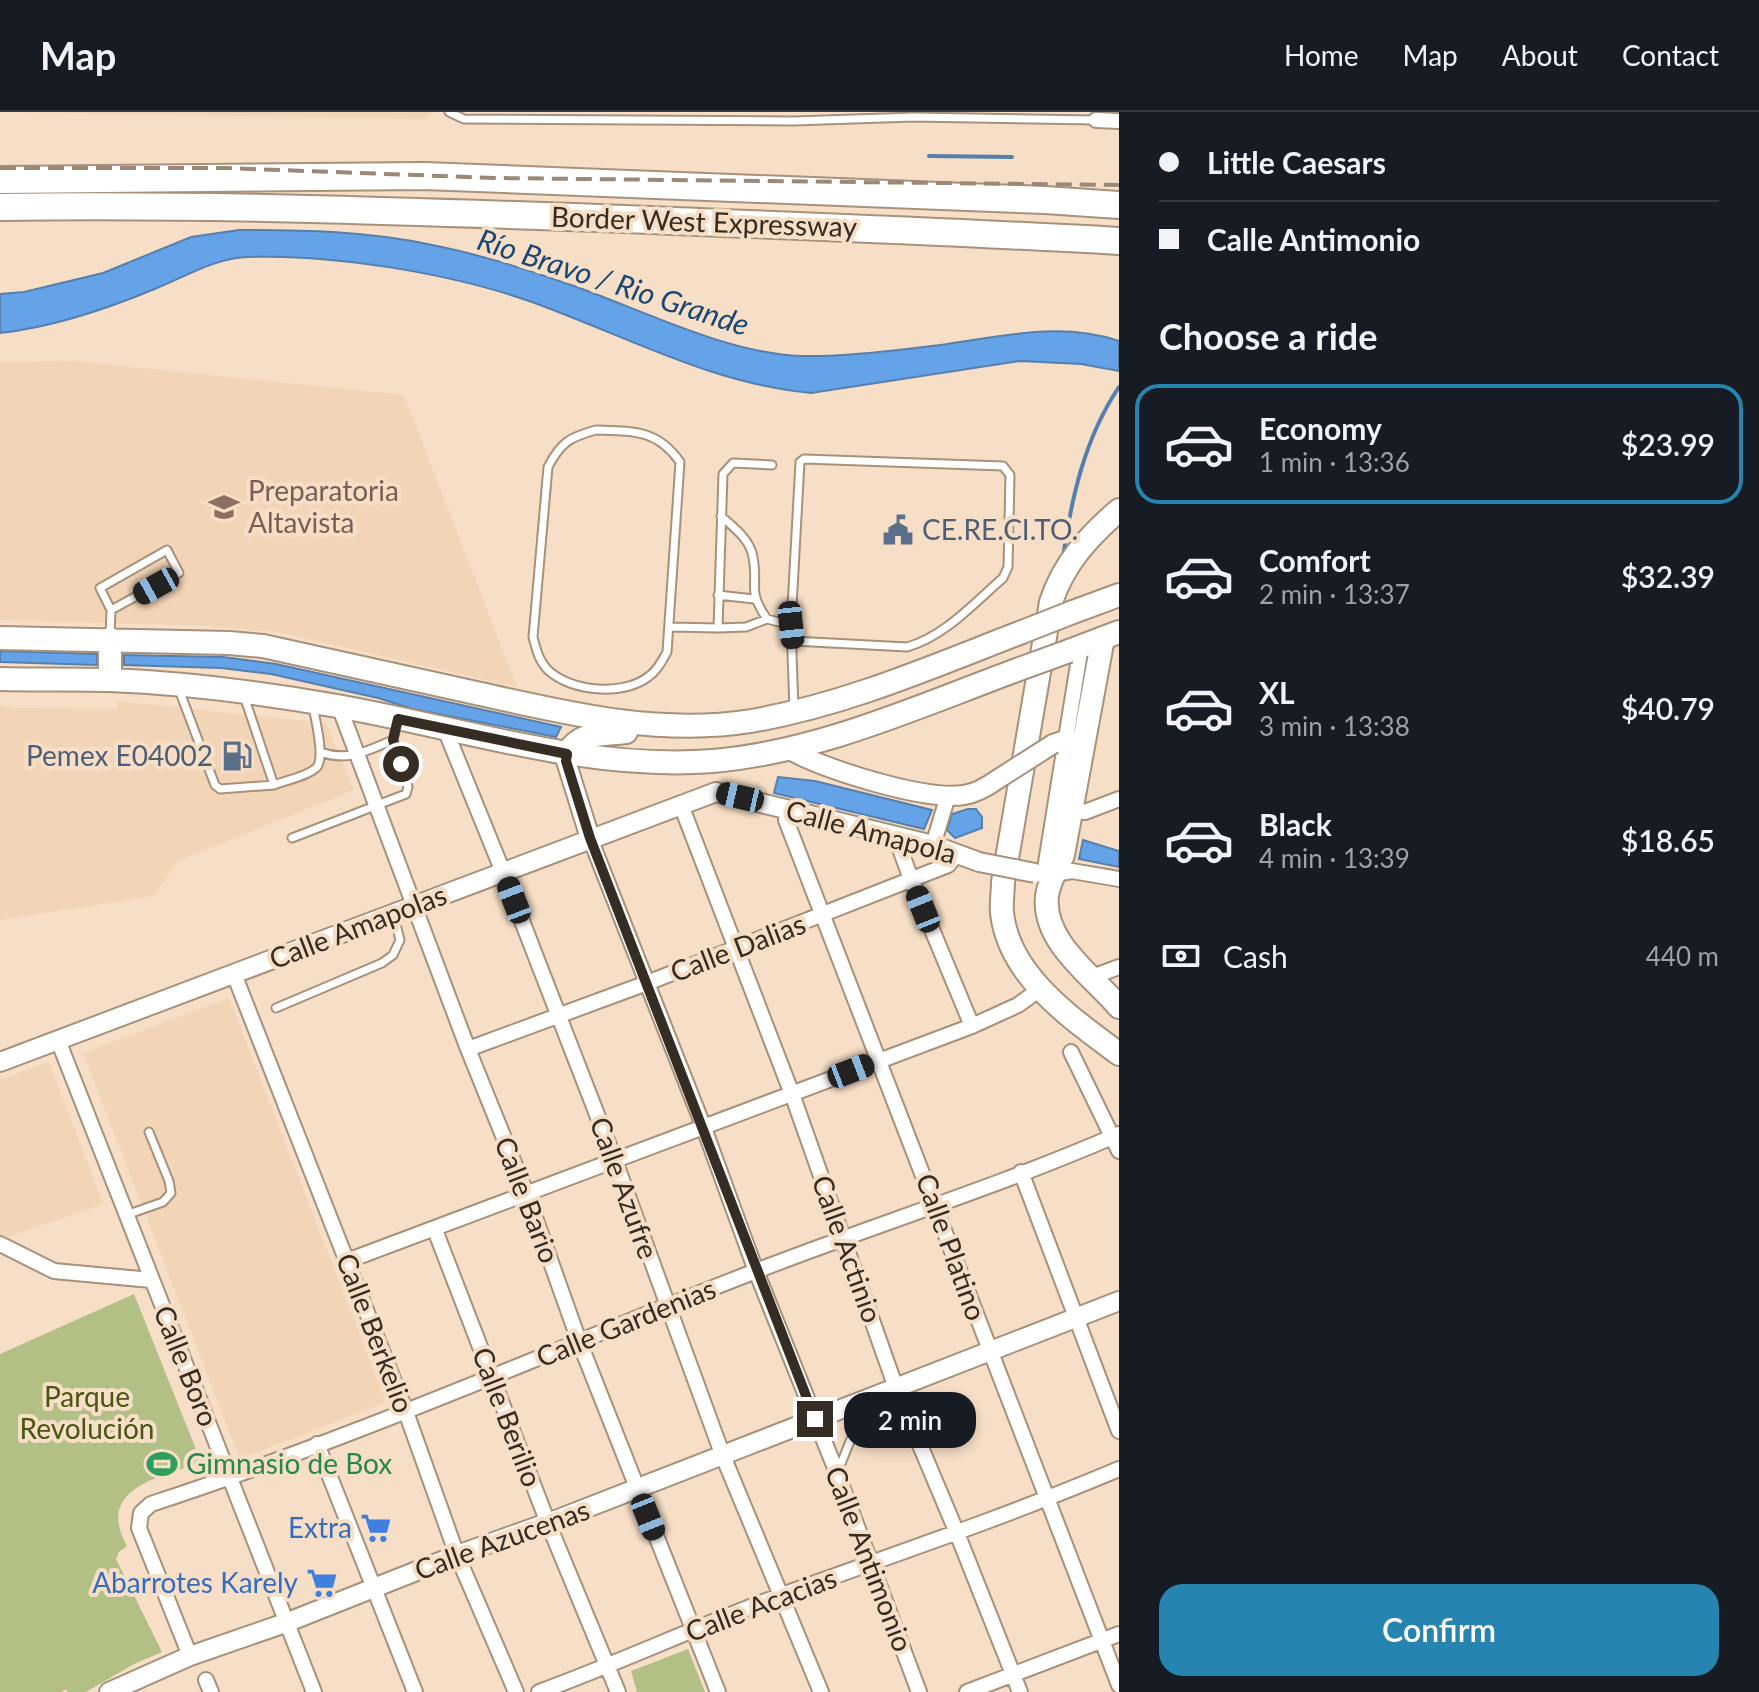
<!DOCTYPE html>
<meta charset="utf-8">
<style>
body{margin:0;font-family:Lato,sans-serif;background:#242831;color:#f1f3f6;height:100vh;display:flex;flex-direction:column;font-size:30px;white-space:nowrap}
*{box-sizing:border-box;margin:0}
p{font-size:26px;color:#9ea1a6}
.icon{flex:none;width:44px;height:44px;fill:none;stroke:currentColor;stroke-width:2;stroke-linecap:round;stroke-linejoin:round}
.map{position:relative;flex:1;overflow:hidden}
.side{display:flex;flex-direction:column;background:#171b24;width:640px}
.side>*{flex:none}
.banner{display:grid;align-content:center;height:176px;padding:0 40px;background:#171b24}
.end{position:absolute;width:36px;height:36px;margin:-18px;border:10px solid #352c23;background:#fff;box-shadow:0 0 0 4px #fff}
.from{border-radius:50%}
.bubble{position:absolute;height:56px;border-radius:24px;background:#171b24;box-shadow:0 4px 12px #0003;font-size:26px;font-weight:600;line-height:56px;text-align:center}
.car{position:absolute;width:24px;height:48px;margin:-24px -12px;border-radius:10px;box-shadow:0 0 6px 2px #0007;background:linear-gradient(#222 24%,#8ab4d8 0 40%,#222 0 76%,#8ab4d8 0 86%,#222 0)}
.banner b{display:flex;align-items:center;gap:28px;height:76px;font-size:30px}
.banner b+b{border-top:2px solid #363941}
.banner i{width:20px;height:20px;background:#f1f3f6}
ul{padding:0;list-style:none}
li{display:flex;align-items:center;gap:24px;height:120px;margin:0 16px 12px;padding:0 24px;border:4px solid transparent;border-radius:24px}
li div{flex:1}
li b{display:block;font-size:30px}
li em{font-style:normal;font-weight:600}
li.active{border-color:#2585b0}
li>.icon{width:72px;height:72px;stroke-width:1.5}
h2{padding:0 40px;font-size:36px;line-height:96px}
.pay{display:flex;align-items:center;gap:20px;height:88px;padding:0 40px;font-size:30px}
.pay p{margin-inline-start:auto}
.primary-button{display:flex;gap:16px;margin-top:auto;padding:16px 40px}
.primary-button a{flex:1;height:92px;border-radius:24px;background:#2585b0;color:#fff;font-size:32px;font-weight:600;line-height:92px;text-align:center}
header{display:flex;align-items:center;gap:48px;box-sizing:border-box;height:112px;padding:0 40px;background:#171b24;border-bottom:2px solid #363941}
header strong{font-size:38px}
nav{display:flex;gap:44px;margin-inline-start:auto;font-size:28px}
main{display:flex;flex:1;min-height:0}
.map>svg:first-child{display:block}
.built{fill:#f2d4b6}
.green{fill:#b2bf85}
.water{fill:#64a3e8;stroke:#567fad;stroke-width:2}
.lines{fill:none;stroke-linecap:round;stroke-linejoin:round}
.stream{stroke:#567fad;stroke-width:4}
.service-casing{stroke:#a7917b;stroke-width:11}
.minor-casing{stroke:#a7917b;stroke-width:18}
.tertiary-casing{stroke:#a7917b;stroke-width:22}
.primary-casing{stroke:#a7917b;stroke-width:26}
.trunk-casing{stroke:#a7917b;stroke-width:26}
.motorway-casing{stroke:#a7917b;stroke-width:30}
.service{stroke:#fff;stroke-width:7}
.minor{stroke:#fff;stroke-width:14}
.tertiary{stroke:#fff;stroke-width:18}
.primary{stroke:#fff;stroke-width:22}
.trunk{stroke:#fff;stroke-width:22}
.motorway{stroke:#fff;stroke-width:26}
.rail{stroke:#9a8978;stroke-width:4;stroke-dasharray:16 8;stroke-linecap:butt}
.tertiary-bridge-casing{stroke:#a7917b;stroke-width:22;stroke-linecap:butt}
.trunk-bridge-casing{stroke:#a7917b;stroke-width:26;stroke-linecap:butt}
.tertiary-bridge{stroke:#fff;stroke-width:18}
.trunk-bridge{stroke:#fff;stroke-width:22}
.route{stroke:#352c23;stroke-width:10}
.labels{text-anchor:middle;stroke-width:8;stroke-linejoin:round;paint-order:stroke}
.street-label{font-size:28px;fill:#352c23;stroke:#f7dfc7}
.education-label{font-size:28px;fill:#785e54;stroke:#f7dfc7;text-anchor:start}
.service-label{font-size:28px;fill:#4e5e75;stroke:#f7dfc7;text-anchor:start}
.park-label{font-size:28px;fill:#495510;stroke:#f7dfc7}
.leisure-label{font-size:28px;fill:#27864d;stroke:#f7dfc7;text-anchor:start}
.shop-label{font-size:28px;fill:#366cbe;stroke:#f7dfc7;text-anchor:end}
.water-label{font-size:30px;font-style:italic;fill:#1a4673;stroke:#f7dfc7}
</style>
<header>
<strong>Map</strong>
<nav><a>Home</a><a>Map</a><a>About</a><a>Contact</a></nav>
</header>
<main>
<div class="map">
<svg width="1119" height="1580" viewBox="0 0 1119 1580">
<rect width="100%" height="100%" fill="#f7dfc7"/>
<path class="built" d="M0,0H431L426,7Z
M74,249L404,283L517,575L277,520L205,514L0,508V250Z
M116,589L326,611L354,678L178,749L154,784L0,808V593L17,596L118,597Z
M229,886L386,1290L240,1347L83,941Z
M49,950L103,1092L0,1128V967Z"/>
<path class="green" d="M134,1182L201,1350C159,1366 95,1376 127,1434L119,1440L116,1447L162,1540L134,1552L86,1580H68L66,1577L61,1580H0V1242Z
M688,1537L705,1580H637L631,1559Z"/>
<path class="water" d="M239,118C303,118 369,119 432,133C479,142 526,157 571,173C643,198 725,241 801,244C843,245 898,238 940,233C999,225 1060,209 1119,229V259L1081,252L1020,249L811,281C711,272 622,222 529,189C449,161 332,142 248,145C215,146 187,164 157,176C107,197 54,215 0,221V182L24,180L103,161L191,125Z
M0,539L97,542V553L0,550Z
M124,543L223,545L276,552L561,615L556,625L413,597L378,586L271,562L221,556L124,553Z
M778,665L815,669L932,698L924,717L774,681Z
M968,697H976L982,705V716L955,726L947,718L952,702Z
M1083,728L1119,739V755L1079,747Z"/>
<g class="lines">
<path class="stream" d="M929,44L1012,45
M1063,446C1071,387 1085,325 1119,275"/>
<g class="service-casing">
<path id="service" d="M449,0L464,7L794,9L913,5L1096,8
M596,318C632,319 657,317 680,350L667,540C662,549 657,559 648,565C623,584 571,580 548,558C539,549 536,537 533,525L548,355C561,330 570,325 596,318Z
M772,353L733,351L723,362L718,516L746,515L767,507L791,513
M721,404C733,415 750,427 753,445C759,475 746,476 767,507
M718,483L754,487
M670,515L718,516
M110,524L111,498L100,476L167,438L179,461L111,498
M793,529L907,535C944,525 974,491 1003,466L1008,455L1010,363L1003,354L804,347L800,350L791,513L794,598
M178,575L215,673L220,677L274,673
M244,584L274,673C286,668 306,665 316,656C326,647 315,607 313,594
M320,640C348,650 367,639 393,628L398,608
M292,726L406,682L408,675L393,628
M276,896L382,851L393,843L400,828L394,804
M126,1103L163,1090L171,1081L169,1069L149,1020
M838,1359L853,1322L850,1295"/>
</g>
<g class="minor-casing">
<path id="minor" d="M1096,8L1119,9
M339,594L468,937L527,1083L579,1229L718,1580
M445,617L503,760L615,1049L723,1344L821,1580
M681,693L792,982L896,1276L957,1421L1020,1580
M788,697L786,708L1119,1573
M1072,698L1085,700L1119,687
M898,725L899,734L911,767L972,914
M590,726L704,1016L756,1159L837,1361L919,1580
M933,733L948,684
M1054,762L1072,759L1119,767
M1044,763L1081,534
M234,862L406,1300L457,1443L516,1580
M1092,865L1119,855
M58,928L314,1580
M468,937L647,871L948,753L957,742
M1071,940L1119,1039
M1021,1060L1119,1319
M435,1118L548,1411L618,1580
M0,1132L54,1159L151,1168
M347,1149L972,914L1018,893L1040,877
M317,1332L415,1580
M190,1544L139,1416L141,1401L151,1392C357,1325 554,1237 756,1159C877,1112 1000,1074 1119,1022
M206,1568L211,1580
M539,1580C621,1550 700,1513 782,1483C895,1442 1008,1404 1119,1357
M967,1580L1119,1522"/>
</g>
<g class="tertiary-casing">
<path id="tertiary" d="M1053,632L1065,628L1085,629
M788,637C823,657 924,689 964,683C977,681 987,675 998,667
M567,642L566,649L590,726
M716,680L933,733L979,750
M0,950L716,680
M109,1580L190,1544L288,1510L457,1443L561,1406L1119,1189"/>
</g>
<g class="primary-casing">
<path id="primary" d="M1119,398C1088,425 1064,451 1051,490L1003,770C1003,780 1001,791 1002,801C1009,865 1073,907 1119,942
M1103,526L1063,743C1057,756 1049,769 1047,784C1042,830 1093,864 1119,895"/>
</g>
<g class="trunk-casing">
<path id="trunk" d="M1073,500L1119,483
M0,526L229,531L263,534C334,550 405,565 476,581C566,601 658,624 751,609C845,593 934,554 1022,520
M1069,539L1119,520
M0,567C36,568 73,567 109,568C185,571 263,581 337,594C462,616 586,659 713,649C818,640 917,595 1014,559
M110,568V527
M567,642C579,619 603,623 626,620"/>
</g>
<g class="motorway-casing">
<path id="motorway" d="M0,68L424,64L1045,88L1119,93
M0,95C200,92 400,99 599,106C772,113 946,119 1119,129"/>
</g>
<use href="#service" class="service"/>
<use href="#minor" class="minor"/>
<use href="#tertiary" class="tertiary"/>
<use href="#primary" class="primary"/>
<use href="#trunk" class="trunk"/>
<use href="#motorway" class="motorway"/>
<path class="rail" d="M0,56H225L495,66L1119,73"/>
<g class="tertiary-bridge-casing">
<path id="tertiary-bridge" d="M998,667L1053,632
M979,750L1035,761"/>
</g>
<g class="trunk-bridge-casing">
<path id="trunk-bridge" d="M1022,520L1073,500
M1014,559L1069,539"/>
</g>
<use href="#tertiary-bridge" class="tertiary-bridge"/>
<use href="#trunk-bridge" class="trunk-bridge"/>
</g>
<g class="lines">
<path class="route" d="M401,652L393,628L398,607L567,642L566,649L590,726L815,1307"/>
</g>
<defs>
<g id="school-bare" transform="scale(2.4)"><path d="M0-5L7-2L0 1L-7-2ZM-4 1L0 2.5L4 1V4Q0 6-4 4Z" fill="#8d6e63" stroke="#f7dfc7" stroke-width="2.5" paint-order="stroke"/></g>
<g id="civic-bare" transform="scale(2.4)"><path d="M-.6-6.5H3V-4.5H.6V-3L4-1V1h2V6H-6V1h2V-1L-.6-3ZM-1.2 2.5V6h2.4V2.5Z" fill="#5c6f8a" stroke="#f7dfc7" stroke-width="2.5" paint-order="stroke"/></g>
<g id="fuel-bare" transform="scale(2.4)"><path d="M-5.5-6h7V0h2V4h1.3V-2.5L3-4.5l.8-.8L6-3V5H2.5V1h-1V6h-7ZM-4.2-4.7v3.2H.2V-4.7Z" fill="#5c6f8a" stroke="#f7dfc7" stroke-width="2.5" paint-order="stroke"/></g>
<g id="stadium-bare" transform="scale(2.4)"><path d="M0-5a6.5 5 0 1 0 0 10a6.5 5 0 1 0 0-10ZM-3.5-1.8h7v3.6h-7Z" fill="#2e9e5b" stroke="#f7dfc7" stroke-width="2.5" paint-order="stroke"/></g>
<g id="supermarket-bare" transform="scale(2.4)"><path d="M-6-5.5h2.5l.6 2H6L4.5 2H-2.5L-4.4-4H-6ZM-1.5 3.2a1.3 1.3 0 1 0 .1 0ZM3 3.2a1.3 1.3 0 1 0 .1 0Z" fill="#3f7fe0" stroke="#f7dfc7" stroke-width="2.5" paint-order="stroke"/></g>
</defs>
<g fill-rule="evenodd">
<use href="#school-bare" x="224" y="395"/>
<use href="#civic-bare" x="898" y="418"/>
<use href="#fuel-bare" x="237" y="644"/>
<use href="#stadium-bare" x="162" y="1352"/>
<use href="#supermarket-bare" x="376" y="1416"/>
<use href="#supermarket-bare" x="322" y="1471"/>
</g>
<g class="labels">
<g class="street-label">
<text transform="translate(704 110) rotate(2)" y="10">Border West Expressway</text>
<text transform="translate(871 720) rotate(15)" y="10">Calle Amapola</text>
<text transform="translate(358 815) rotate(-21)" y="10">Calle Amapolas</text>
<text transform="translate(738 836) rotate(-21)" y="10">Calle Dalias</text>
<text transform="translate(624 1076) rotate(70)" y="10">Calle Azufre</text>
<text transform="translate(527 1088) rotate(69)" y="10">Calle Bario</text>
<text transform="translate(951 1135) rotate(70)" y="10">Calle Platino</text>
<text transform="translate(847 1137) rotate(70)" y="10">Calle Actinio</text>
<text transform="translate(626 1211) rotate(-22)" y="10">Calle Gardenias</text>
<text transform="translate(375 1221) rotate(69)" y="10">Calle Berkelio</text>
<text transform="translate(186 1254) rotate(68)" y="10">Calle Boro</text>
<text transform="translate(507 1305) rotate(69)" y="10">Calle Berilio</text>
<text transform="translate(502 1428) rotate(-20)" y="10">Calle Azucenas</text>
<text transform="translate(869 1447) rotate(69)" y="10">Calle Antimonio</text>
<text transform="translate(761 1493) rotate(-21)" y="10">Calle Acacias</text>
</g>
<g class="education-label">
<text x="248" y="389">Preparatoria<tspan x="248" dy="32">Altavista</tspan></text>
</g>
<g class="service-label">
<text x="922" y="428">CE.RE.CI.TO.</text>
<text x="213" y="654" text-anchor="end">Pemex E04002</text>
</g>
<g class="park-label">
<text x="87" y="1295">Parque<tspan x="87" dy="32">Revolución</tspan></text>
</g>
<g class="leisure-label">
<text x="186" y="1362">Gimnasio de Box</text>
</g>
<g class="shop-label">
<text x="352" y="1426">Extra</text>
<text x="298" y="1481">Abarrotes Karely</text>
</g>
<g class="water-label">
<text transform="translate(613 171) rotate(18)" y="10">Río Bravo / Rio Grande</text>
</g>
</g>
</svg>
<i class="end from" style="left:401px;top:652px"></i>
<i class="end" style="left:815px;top:1307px"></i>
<div class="bubble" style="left:844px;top:1280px;width:132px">2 min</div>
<i class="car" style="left:156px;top:474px;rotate:241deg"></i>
<i class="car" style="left:791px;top:513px;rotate:174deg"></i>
<i class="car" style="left:740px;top:685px;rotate:283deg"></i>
<i class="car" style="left:514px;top:788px;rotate:339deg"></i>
<i class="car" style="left:923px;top:797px;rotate:338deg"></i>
<i class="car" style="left:851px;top:959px;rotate:69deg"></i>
<i class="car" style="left:648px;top:1405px;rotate:158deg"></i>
</div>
<section class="side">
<div class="banner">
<b><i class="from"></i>Little Caesars</b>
<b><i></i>Calle Antimonio</b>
</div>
<h2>Choose a ride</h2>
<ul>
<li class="active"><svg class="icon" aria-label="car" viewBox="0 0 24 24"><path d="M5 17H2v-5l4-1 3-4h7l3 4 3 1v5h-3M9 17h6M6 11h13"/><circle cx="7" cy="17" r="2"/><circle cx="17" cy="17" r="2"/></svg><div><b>Economy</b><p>1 min · 13:36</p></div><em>$23.99</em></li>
<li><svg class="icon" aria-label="car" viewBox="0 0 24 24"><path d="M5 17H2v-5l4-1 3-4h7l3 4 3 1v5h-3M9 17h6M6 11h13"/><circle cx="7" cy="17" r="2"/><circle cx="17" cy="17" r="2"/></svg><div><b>Comfort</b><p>2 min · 13:37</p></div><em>$32.39</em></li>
<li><svg class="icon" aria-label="car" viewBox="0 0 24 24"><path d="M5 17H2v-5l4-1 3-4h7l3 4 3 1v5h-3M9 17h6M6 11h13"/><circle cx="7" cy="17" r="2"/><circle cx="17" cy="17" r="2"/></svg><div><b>XL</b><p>3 min · 13:38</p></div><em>$40.79</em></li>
<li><svg class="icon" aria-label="car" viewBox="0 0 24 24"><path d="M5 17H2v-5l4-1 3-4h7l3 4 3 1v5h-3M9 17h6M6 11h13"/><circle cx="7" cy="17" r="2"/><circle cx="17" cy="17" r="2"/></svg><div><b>Black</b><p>4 min · 13:39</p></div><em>$18.65</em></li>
</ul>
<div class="pay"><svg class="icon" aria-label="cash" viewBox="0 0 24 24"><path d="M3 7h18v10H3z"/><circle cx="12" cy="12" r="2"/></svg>Cash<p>440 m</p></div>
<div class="primary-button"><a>Confirm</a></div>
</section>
</main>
